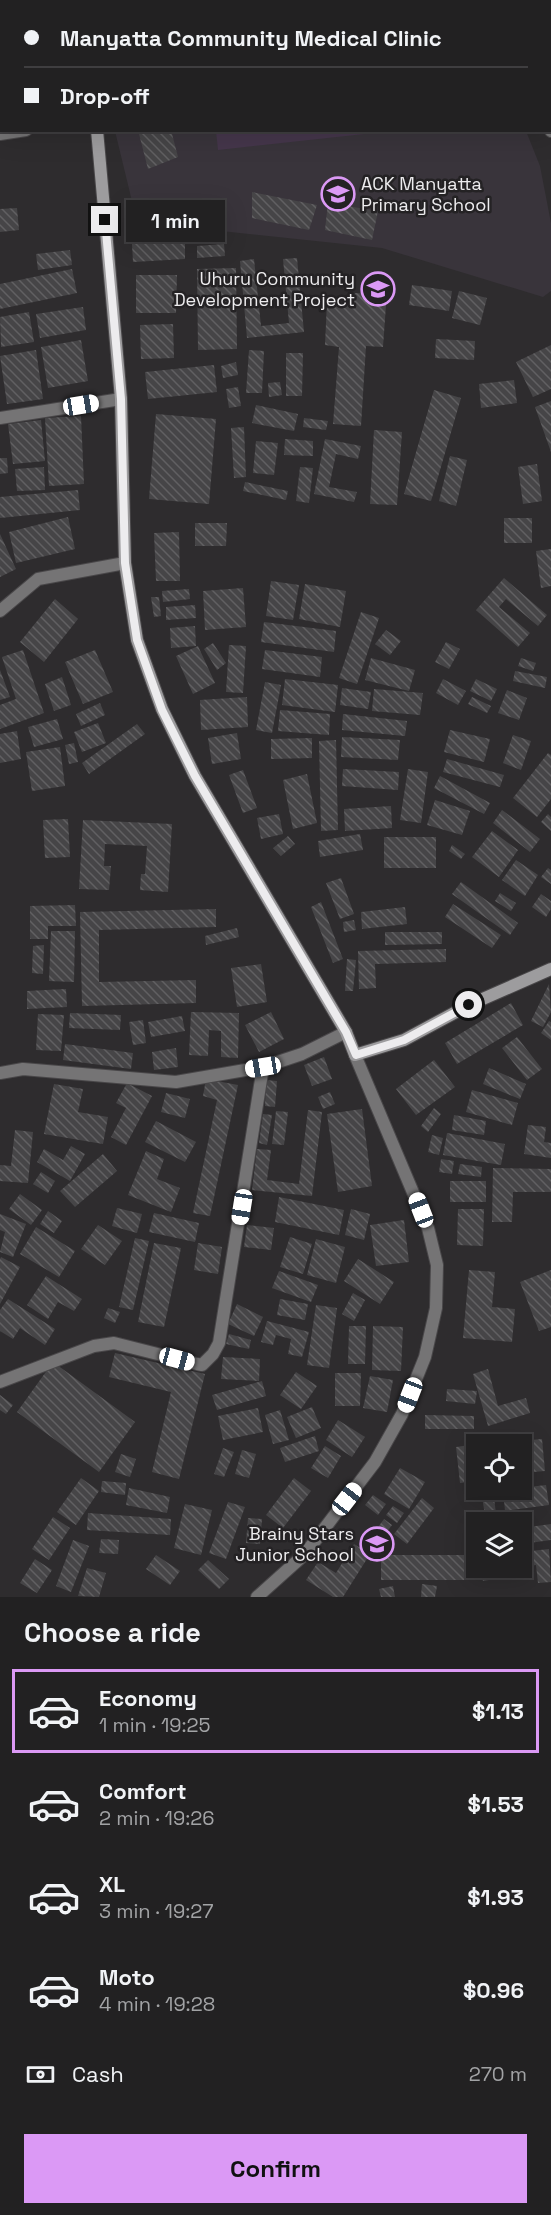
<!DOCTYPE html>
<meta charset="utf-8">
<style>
body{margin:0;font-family:"Space Grotesk",sans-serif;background:#2e2e2f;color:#f1f3f6;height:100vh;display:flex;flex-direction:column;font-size:22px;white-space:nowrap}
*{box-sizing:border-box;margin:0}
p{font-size:20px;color:#a2a3a5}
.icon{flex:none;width:33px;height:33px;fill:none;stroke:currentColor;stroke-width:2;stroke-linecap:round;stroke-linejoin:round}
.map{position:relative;height:1597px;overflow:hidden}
.details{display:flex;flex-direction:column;background:#222122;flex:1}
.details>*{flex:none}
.banner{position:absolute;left:0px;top:0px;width:552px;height:132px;box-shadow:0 6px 24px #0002,0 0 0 2px #3f3e40;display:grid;align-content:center;height:132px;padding:0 24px;background:#222122}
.fabs{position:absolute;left:466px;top:1434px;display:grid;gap:12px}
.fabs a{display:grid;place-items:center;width:66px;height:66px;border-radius:0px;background:#222122;box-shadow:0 6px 24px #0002,0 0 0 2px #3f3e40;font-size:30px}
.end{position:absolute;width:27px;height:27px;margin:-14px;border:8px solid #edecee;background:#111;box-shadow:0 0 0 3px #111}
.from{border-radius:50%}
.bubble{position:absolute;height:42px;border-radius:0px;background:#222122;box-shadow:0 6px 24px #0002,0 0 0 2px #3f3e40;font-size:20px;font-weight:700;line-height:42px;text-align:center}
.car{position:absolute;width:18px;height:36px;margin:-18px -9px;border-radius:8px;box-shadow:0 0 4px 2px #0007;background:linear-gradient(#fff 24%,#345 0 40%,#fff 0 76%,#345 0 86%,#fff 0)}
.banner b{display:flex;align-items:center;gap:21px;height:57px;font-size:22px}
.banner b+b{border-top:2px solid #3f3e40}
.banner i{width:15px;height:15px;background:#f1f3f6}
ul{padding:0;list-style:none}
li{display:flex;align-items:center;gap:18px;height:84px;margin:0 12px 9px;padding:0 12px;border:3px solid transparent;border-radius:0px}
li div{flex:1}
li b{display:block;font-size:22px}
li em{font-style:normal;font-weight:700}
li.current{border-color:#db99f5}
li>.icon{width:54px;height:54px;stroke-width:1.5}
h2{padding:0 24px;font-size:27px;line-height:72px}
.pay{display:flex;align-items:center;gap:15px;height:66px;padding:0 24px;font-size:22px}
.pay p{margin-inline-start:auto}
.button{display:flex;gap:12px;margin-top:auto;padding:12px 24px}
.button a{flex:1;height:69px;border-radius:0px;background:#db99f5;color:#111;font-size:24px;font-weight:700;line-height:69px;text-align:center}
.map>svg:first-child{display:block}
.built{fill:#39343b}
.green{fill:#45364b}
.building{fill:url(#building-back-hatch)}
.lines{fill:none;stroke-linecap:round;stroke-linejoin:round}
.street-casing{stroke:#494749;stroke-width:14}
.secondary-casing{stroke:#494749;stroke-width:14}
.street{stroke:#757475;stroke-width:12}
.secondary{stroke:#9d9c9e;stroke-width:12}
.route{stroke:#edecee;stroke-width:8}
.labels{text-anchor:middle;stroke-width:5;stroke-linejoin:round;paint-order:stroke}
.poi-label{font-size:18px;fill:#edecee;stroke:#242224;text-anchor:end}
</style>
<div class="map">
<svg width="551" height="1597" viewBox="0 0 551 1597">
<defs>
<pattern id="building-back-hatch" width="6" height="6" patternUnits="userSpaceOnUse" patternTransform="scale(1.5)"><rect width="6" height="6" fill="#464547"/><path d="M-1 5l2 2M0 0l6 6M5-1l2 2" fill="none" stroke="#616062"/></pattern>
</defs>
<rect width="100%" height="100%" fill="#2e2c2e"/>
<path class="built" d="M84,0H504L505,1L84,2Z
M115,131H526L540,166L551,223V291L543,297L382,248L137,222Z"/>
<path class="green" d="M401,130L218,150L216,131V130Z"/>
<path class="building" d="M138,130H171L178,157L148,169Z
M252,192L317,205L309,230L252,218Z
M328,203L378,211L372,240L325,230Z
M17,208L19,230L0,232V209Z
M185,241V259L133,262L132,244Z
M224,244L225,256L197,258V246Z
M70,250L72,265L38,270L36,254Z
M297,258L304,332L247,338L240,261L254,259L261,326L289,323L283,259Z
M236,268L237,349L198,350L197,269Z
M72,269L77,293L0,309V284Z
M136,275H177L176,313H136Z
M412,285L452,291L449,311L409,305Z
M459,291L487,298L480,325L452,318Z
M355,293L371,294L370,304L386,305L383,347L366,346L361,426L333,424L339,347L325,345L327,301L354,303Z
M83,307L86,330L40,338L36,314Z
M29,312L34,342L1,347L0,317Z
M173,324L174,358L141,359L140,325Z
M436,339L475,341L474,360L435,358Z
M81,340L88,381L48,388L41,347Z
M551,345V389L533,397L516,362Z
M36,350L43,399L7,404L0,356Z
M249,350L264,351L262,393H246Z
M286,353H303L302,396H286Z
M236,362L238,375L223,378L221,366Z
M214,365L217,392L148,399L145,372Z
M514,380L517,403L481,408L479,384Z
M280,382L282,395L269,397L268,383Z
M238,387L241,406L229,408L226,389Z
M434,390L461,398L431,501L404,494Z
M551,401V452L535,407Z
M256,405L298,414L294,431L252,423Z
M156,414L216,419L209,504L149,499Z
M81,416L84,484L49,486L45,418Z
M304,418L328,421L326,430L303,427Z
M41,420L45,461L13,464L8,424Z
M244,427L246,477L234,478L231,428Z
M374,430L402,432L397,505L370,504Z
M285,439L313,441V456L284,455Z
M325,439L361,446L358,459L336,454L329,487L357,492L354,502L314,494Z
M256,441L278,443L274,475L253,473Z
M450,456L467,460L456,506L439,501Z
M0,458H7L8,473L0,474Z
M537,464L542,501L523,504L518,467Z
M44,467L45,490L17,491L15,469Z
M300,467L313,468L309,503L296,501Z
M245,482L288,491L286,500L243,491Z
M78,490L80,510L0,518V497Z
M68,517L75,549L16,563L9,532Z
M504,518H532V543H504Z
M195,523H227L226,546H195Z
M179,532L180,581H156L154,533Z
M0,534L16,569L0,577Z
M551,549V586L541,588L536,551Z
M504,578L547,615L538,626L506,599L499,607L530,633L518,647L476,610Z
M271,581L299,585L293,620L266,616Z
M305,584L346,591L340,627L299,619Z
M243,588L246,627L205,630L203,591Z
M189,589L190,599L163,602L162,591Z
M151,597H159L161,616L154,617Z
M55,599L78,619L44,662L20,642Z
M195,605L196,618L166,620V607Z
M361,612L379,618L357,684L339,678Z
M264,622L336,631L334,652L261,642Z
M195,626L196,646L171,648L170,628Z
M386,630L401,641L390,655L375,644Z
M446,642L460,649L449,669L435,662Z
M213,643L226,663L217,670L204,649Z
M229,645L246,646L243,693L226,692Z
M198,646L215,683L193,694L176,656Z
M23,650L44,713L0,729V705L16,699L2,657Z
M95,650L113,692L83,704L65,662Z
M265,650L322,657L320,677L262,669Z
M371,658L415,670L409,691L365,680Z
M521,658L536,663L533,671L518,666Z
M0,670L10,697L0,700Z
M515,671L547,677L545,688L513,681Z
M62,677L71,705L54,711L45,684Z
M285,679L338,685L335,712L282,705Z
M443,679L466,691L458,705L436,693Z
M476,679L497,689L491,701L470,691Z
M265,682L281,685L272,733L256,730Z
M342,688L371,692L368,709L340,705Z
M374,689L423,693L420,715L372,711Z
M507,690L527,698L519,720L498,713Z
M247,697L248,727L201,730L200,700Z
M472,697L491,706L487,713L468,704Z
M100,703L105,715L81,726L76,714Z
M280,710L330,714L329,735L278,731Z
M343,714L407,721L405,736L342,730Z
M57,719L63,739L34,747L28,727Z
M98,723L106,743L82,752L74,732Z
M137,724L145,734L89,774L82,763Z
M450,730L490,739L484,762L444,752Z
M17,731L21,759L0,763V734Z
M237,733L241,759L212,764L208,738Z
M513,735L531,741L521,770L503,763Z
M342,737L400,740L398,760L341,757Z
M312,738V758L271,759V739Z
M336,740L338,830L321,831L319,741Z
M74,743L78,762L69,764L65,745Z
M60,747L65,786L32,791L26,752Z
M548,753L551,755V799L537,817L513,798Z
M447,759L504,775L500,787L443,772Z
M343,769L399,772L398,790L342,786Z
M408,769L428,772L421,823L400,820Z
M243,770L257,808L243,813L229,775Z
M307,774L317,823L293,829L283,780Z
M440,776L490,803L484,814L434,788Z
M435,800L470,811L462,835L427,825Z
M391,806L392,828L345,831L344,809Z
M502,810L540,839L530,852L493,823Z
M279,814L283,834L261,839L257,818Z
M548,814L551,817V831L541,822Z
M68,819L70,857L45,858L43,820Z
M83,820L172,824L168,892L140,890L141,874H145L147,846L105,844L104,866H111L109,890L79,889Z
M492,831L518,850L499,877L472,857Z
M360,834L363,850L320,857L318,841Z
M288,836L295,844L281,856L273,848Z
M384,837H436V868H384Z
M452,845L465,854L461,859L449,851Z
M516,860L538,875L525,896L502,880Z
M548,868L551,870V884L541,877Z
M341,878L354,914L340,919L326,883Z
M461,882L518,923L510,935L452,894Z
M500,893L516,903L511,911L495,901Z
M541,894L551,901V909L546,917L532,907Z
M321,902L343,959L333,963L311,907Z
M453,904L501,935L492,948L445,917Z
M75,905L76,926H48V939H30V906Z
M405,907L407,924L362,929L361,912Z
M216,909V927L99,930V982L196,980V1003L82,1006L80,912Z
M354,920L356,930L344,932L343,922Z
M237,928L239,937L206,945L205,936Z
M51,931H75L74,982L49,981Z
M385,932H442V944L385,945Z
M44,945L43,974L32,973L33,946Z
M446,949V962L375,964L376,988L359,989L358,951Z
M347,959L356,960L353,991H345Z
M261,964L267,1002L237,1007L231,968Z
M549,984L551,1012L543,1027L531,1021Z
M66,989L67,1007L27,1009V991Z
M511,1003L523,1025L457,1064L445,1043Z
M191,1012L239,1013L238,1058L221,1057V1031L209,1030L208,1056L189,1055Z
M271,1012L284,1039L259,1052L245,1025Z
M70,1013L121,1015L120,1030L69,1028Z
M38,1014L64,1015L61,1051L36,1050Z
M182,1016L185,1031L151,1037L148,1022Z
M143,1020L146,1043L133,1045L129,1022Z
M549,1021L551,1022V1040L541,1033Z
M517,1037L542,1069L527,1080L502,1048Z
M65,1044L133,1053L131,1069L63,1060Z
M176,1048L178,1067L154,1070L152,1052Z
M324,1057L332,1079L312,1086L304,1065Z
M434,1060L455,1087L416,1115L396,1089Z
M489,1068L526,1084L520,1099L483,1084Z
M206,1079L238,1085L210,1216L193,1213L217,1100L203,1096Z
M266,1080L277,1081L275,1107L265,1106Z
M127,1083L152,1096L126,1145L111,1137L126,1108L116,1103Z
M54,1084L83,1089L78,1112L108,1117L103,1144L44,1134Z
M472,1090L518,1103L512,1125L466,1112Z
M330,1092L335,1104L323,1109L318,1097Z
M166,1093L190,1099L185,1118L161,1112Z
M434,1108L441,1114L428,1132L421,1126Z
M362,1109L372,1186L338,1192L327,1114Z
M308,1110L322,1112L312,1196L252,1190L257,1149L271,1150L267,1180L299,1184Z
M276,1111L288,1112L284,1145L272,1144Z
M263,1114L272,1115L267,1145L259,1143Z
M454,1115L486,1121L484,1135L452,1130Z
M156,1121L196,1142L185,1162L145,1142Z
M528,1125L546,1127L544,1142L551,1143V1158L524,1154Z
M15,1130L33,1132L28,1183L0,1181V1165L11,1166Z
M447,1133L505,1144L501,1165L443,1155Z
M432,1135L443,1138L439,1155L428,1152Z
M71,1146L85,1154L70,1181L37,1162L44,1149L63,1160Z
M146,1151L164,1159L157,1179L180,1188L171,1212L128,1195Z
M103,1154L117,1171L75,1207L60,1191Z
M441,1159L454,1161L452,1174L439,1172Z
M460,1164L482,1167L481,1177L458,1174Z
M493,1168L551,1169V1192H513L512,1222H492Z
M41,1172L55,1181L48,1193L33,1184Z
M450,1181H486V1202H450Z
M20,1194L42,1210L31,1225L9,1209Z
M279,1197L344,1210L339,1235L275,1222Z
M117,1208L142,1214L137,1233L112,1226Z
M351,1209L370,1214L364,1240L345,1235Z
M458,1209H484L483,1246L457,1245Z
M48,1211L62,1221L54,1233L40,1224Z
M154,1213L199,1223L195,1242L149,1232Z
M0,1214L26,1224L13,1257L0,1252L5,1232L0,1230Z
M404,1220L409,1262L376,1266L370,1225Z
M98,1225L122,1241L105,1265L81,1249Z
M247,1225L274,1228L271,1250L244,1247Z
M36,1227L75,1251L59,1277L20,1254Z
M290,1237L312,1244L303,1274L280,1267Z
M135,1238L149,1241L133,1310L119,1307Z
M316,1239L345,1247L336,1283L307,1275Z
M154,1243L181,1248L164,1327L138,1322Z
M198,1243L222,1247L218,1274L194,1270Z
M1,1257L20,1267L0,1304V1259Z
M358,1259L394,1282L380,1304L344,1281Z
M469,1270L495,1272L492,1307L515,1309L512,1342L463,1338Z
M551,1270V1327L539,1331L520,1282Z
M279,1271L318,1285L311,1302L272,1288Z
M46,1276L82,1299L74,1311L58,1302L48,1319L27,1305Z
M353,1293L365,1300L354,1321L342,1314Z
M8,1299L55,1329L45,1345L20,1328L13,1339L0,1331V1310Z
M280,1299L308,1304L305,1320L277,1315Z
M237,1304L263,1317L254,1336L228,1324Z
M316,1305L337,1308L329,1368L307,1365Z
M108,1308L120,1312L115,1323L104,1318Z
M267,1321L309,1332L302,1357L288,1354L291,1339L276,1335L273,1345L261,1342Z
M349,1326H366L365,1364H348Z
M373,1326L403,1327L401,1371L372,1370Z
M229,1334L251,1340L249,1349L226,1344Z
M115,1353L205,1374L179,1479L152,1472L171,1392L109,1377Z
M223,1357L260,1359L259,1381L221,1379Z
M53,1362L135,1422L99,1472L17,1412Z
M488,1369L498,1406L526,1398L530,1413L488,1426L473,1374Z
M296,1372L317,1386L301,1409L280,1395Z
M335,1373H361L360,1406H335Z
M370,1376L393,1380L387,1412L363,1408Z
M262,1381L266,1396L217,1410L212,1395Z
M447,1389L477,1391L475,1404L446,1401Z
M0,1395L13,1405L6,1414L0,1410Z
M312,1407L321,1428L296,1438L287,1417Z
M258,1408L263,1432L223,1440L218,1416Z
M280,1410L289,1440L273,1444L265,1415Z
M425,1415L474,1416V1429H425Z
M338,1420L365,1437L352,1457L326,1440Z
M315,1436L319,1451L285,1462L280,1448Z
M542,1439L545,1471L522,1473V1444H519V1441Z
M477,1444V1481L460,1483L456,1447Z
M325,1446L341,1456L328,1478L311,1468Z
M223,1448L234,1452L224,1477L214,1474Z
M242,1450L256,1454L249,1478L235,1474Z
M121,1454L136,1459L130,1477L115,1472Z
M400,1468L425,1482L409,1509L384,1494Z
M81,1478L99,1491L76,1525L57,1512Z
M294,1478L311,1491L283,1528L266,1515Z
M102,1481L126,1483L125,1495L101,1492Z
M546,1485L549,1505L505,1511L503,1490Z
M129,1488L170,1497L167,1513L126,1505Z
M481,1490H493L497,1522H486Z
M373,1495L386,1504L378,1515L365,1505Z
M422,1498L434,1508L407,1544L394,1534Z
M228,1502L245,1507L226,1559L209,1553Z
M185,1504L212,1510L201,1555L174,1548Z
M393,1506L404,1513L397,1523L386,1515Z
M88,1513L171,1519L170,1535L87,1530Z
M480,1513L481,1522H477V1554L474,1555L469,1514Z
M53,1517L70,1528L49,1560L32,1549Z
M248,1518L262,1519L260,1544L246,1543Z
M384,1519L392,1525L375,1548L367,1542Z
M551,1524V1540L522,1544V1528Z
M101,1539L119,1540L118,1554L99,1553Z
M73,1540L89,1546L71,1592L56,1586Z
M354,1544L370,1554L343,1597H333L306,1580L318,1562L336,1573Z
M549,1549L551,1582L538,1583L536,1565L522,1567V1552Z
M156,1555L180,1571L170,1585L146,1569Z
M381,1555H464V1580H381Z
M35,1559L52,1570L37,1593L20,1583Z
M208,1560L229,1579L219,1589L198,1570Z
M87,1568L106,1573L99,1597L78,1596Z
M480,1568H505L506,1577L483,1581Z
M422,1584L437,1586L435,1597H421Z
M393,1586L395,1597H381L379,1589Z"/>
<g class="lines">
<g class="street-casing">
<path id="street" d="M523,0V2
M550,129L551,131
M0,134L26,130
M0,418L121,399
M0,611L38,579L125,563
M0,1073L23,1069L176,1082L263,1067
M0,1382L94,1346L114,1343L197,1364L202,1365L213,1354L219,1343L263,1067L302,1054L346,1032
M257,1597L305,1554L375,1462L402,1414L425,1357L436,1308L437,1265L428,1228L355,1055"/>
</g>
<g class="secondary-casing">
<path id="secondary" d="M66,0V2
M97,130L121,399L125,563L137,640L162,709L195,776L346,1032L355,1055L404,1040L469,1005L551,969"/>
</g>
<use href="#street" class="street"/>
<use href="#secondary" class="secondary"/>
</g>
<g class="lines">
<path class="route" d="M105,220L121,399L125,563L137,640L162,710L195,776L346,1032L356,1055L404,1040L469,1005"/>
</g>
<defs>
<g id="school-ring" transform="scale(1.725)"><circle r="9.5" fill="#242224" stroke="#db99f5" stroke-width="1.5"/><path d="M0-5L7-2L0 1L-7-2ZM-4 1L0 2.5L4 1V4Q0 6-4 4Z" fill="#db99f5"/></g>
<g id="university-ring" transform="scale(1.725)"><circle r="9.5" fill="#242224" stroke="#db99f5" stroke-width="1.5"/><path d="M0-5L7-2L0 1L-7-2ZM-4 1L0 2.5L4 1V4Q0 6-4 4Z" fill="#db99f5"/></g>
</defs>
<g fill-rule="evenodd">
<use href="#school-ring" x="338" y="194"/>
<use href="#university-ring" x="378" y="289"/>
<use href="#school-ring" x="377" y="1544"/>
</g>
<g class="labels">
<g class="poi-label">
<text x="361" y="190" text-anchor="start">ACK Manyatta<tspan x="361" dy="21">Primary School</tspan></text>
<text x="355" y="285">Uhuru Community<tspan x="355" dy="21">Development Project</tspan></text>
<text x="354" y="1540">Brainy Stars<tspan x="354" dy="21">Junior School</tspan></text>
</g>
</g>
</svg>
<div class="fabs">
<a><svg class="icon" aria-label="locate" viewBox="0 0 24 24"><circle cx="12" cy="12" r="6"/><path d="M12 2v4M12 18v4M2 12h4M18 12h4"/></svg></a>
<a><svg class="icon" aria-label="layers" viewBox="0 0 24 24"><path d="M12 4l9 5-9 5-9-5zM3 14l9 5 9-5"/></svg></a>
</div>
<i class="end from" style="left:469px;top:1005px"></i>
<i class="end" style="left:105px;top:220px"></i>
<div class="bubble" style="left:126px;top:200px;width:99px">1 min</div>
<i class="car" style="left:81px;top:405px;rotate:81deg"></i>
<i class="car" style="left:263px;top:1067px;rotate:261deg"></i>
<i class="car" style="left:242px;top:1207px;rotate:189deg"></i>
<i class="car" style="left:421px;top:1210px;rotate:339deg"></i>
<i class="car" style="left:177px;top:1359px;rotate:105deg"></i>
<i class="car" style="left:410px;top:1395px;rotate:201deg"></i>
<i class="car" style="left:347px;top:1499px;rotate:38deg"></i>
<div class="banner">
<b><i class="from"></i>Manyatta Community Medical Clinic</b>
<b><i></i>Drop-off</b>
</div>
</div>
<section class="details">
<h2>Choose a ride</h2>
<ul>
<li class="current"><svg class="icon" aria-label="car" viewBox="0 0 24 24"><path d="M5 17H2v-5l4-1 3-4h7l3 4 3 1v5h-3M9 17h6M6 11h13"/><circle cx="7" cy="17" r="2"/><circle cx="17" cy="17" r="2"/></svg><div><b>Economy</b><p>1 min · 19:25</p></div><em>$1.13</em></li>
<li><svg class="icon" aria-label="car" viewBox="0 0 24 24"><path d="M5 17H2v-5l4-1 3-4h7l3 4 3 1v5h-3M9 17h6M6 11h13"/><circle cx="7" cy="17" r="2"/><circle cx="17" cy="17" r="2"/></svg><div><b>Comfort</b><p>2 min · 19:26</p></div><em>$1.53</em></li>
<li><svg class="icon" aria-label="car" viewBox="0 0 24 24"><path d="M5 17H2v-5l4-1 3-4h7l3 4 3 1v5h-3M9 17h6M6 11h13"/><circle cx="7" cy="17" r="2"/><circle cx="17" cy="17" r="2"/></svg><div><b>XL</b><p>3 min · 19:27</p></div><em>$1.93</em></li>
<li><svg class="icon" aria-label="car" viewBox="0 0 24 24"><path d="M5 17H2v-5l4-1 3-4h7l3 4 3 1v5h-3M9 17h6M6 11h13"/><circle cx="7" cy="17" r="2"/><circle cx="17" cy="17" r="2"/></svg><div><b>Moto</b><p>4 min · 19:28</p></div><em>$0.96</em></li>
</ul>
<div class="pay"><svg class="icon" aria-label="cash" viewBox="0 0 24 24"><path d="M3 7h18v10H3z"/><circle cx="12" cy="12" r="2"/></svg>Cash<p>270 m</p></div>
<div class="button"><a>Confirm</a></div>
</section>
